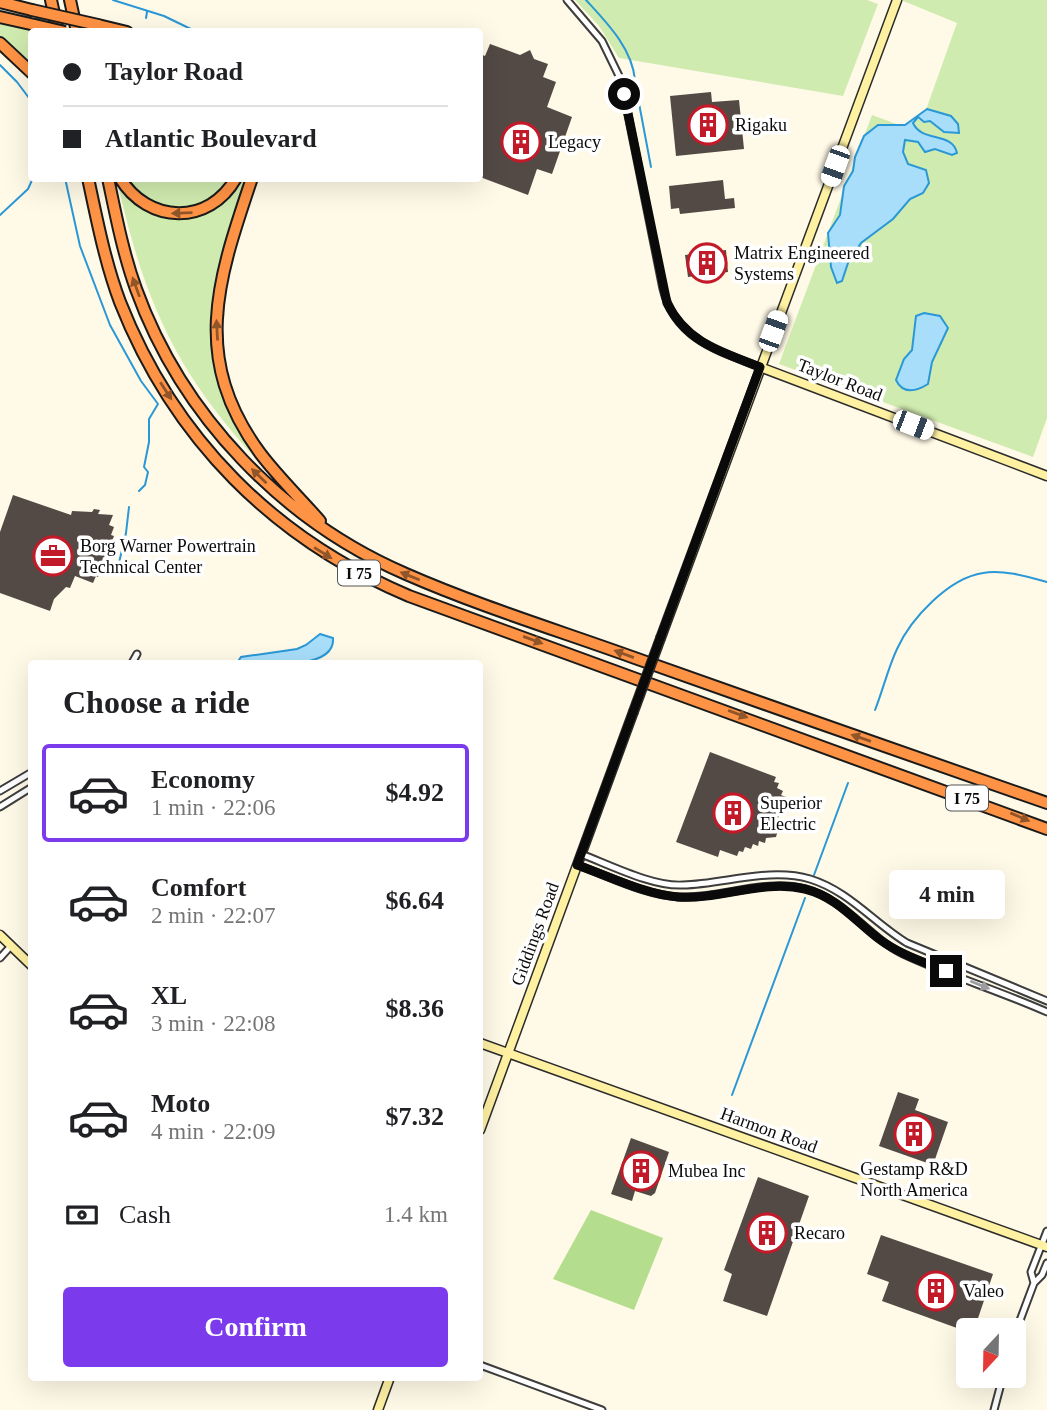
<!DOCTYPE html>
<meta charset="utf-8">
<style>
body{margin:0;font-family:"Times New Roman",serif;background:#f6f6f6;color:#202124;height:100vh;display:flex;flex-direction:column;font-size:26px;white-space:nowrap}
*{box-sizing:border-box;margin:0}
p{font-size:23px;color:#757577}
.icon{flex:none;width:38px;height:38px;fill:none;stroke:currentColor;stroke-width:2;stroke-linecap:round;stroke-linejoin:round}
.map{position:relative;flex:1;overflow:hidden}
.drawer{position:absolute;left:28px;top:660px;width:455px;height:721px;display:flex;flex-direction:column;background:#fff;border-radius:7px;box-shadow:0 7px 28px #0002}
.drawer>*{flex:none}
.guide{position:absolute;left:28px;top:28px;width:455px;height:154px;border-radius:7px;box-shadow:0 7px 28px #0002;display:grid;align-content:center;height:154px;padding:0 35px;background:#fff}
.needle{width:46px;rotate:202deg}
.tools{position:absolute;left:956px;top:1318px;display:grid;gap:14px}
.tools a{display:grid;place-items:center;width:70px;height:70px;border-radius:7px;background:#fff;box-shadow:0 7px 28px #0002;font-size:35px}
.end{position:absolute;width:32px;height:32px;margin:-16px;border:9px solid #0a0a0a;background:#fff;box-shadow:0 0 0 4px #fff}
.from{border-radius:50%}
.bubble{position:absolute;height:49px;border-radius:7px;background:#fff;box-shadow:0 7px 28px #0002;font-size:23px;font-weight:800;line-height:49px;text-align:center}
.car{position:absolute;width:21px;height:42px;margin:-21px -10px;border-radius:9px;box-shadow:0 0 5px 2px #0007;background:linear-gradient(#fff 24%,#345 0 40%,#fff 0 76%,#345 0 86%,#fff 0)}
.guide b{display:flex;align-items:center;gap:24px;height:66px;font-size:26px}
.guide b+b{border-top:2px solid #e0e0e0}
.guide i{width:18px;height:18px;background:#202124}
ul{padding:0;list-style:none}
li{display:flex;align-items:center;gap:21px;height:98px;margin:0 14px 10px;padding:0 21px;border:4px solid transparent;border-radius:7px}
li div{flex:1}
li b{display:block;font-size:26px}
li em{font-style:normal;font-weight:800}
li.active{border-color:#7c3aed}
li>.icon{width:63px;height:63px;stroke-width:1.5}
h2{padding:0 35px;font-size:32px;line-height:84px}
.pay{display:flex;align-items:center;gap:18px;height:77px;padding:0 35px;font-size:26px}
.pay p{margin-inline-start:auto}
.cta{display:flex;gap:14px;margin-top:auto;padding:14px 35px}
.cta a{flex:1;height:80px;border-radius:7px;background:#7c3aed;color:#fff;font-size:28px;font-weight:800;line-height:80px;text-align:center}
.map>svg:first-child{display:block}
.green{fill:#d0ebaf}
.forest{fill:#b4dd8d}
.water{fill:#a8defa;stroke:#2a98d6;stroke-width:2}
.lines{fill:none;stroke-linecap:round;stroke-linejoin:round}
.stream{stroke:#2a98d6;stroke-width:2}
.building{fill:#534a46}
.street-casing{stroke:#3d3d3d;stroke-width:9}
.secondary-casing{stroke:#2c2c2c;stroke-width:11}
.highway-casing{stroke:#1b1b1b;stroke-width:14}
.street{stroke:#fff;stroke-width:5}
.secondary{stroke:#fff1a2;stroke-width:8}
.highway{stroke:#ff9345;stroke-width:10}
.secondary-bridge-casing{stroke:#2c2c2c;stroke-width:11;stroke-linecap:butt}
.highway-bridge-casing{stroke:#1b1b1b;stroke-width:14;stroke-linecap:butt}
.secondary-bridge{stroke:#fff1a2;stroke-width:8}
.highway-bridge{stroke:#ff9345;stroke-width:10}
.oneway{fill:#91552a}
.oneway2{fill:#9d9d9d}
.route{stroke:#0a0a0a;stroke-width:9}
.labels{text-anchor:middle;stroke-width:7;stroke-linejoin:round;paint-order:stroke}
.shield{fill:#fff;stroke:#545454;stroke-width:2}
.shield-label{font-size:16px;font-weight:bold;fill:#0a0a0a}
.poi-label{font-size:18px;fill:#0a0a0a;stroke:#fff;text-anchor:start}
.street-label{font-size:18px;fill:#0a0a0a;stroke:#fff}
</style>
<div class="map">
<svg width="1047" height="1410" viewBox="0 0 1047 1410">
<rect width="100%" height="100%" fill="#fff9e7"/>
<path class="green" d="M575,0H867L878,4L843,96L619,58L599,26Z
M901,0H1047V418L1033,457L779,364L872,115L918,132L914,122L916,118L922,121L957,23Z
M0,21L47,31L32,32L31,67L0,38Z
M127,179H230C200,216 157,219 127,179Z
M241,179H249L218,276L214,303L216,358L264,467C180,379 146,307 119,189C128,193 134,204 144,209C180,228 223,214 241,179Z"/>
<path class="forest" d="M591,1210L663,1238L634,1310L553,1279Z"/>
<path class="water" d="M927,109L951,116L958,124L959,133L944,132L930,121L924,122L918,117L913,123C922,143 952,131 957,153L952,155L935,149L925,152L918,142L905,140L903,152L908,164L926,170L929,183L923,193L910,199L893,219L861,243L848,263L842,281L837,283L831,267L828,233L840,215L844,186L853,171L855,157L864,136L878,125H905Z
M924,313L940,316L948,328L932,362L928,384C917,391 903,395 896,380L904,359L912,350L916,316Z
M320,634L333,638C336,672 259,663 237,663L241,657L297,649L306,645Z"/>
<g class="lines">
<path class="stream" d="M113,0L164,16L197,32
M586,0C607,23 632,48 635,80
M146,18L147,12
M0,65L17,82L32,102
M638,98L651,167
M65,178L80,246L110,325L141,381L158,404L149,419V442L144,467L148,472L145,485L139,491
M0,215L28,189L33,178
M118,567L126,533L129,507
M875,710C883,690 888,668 897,649C911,618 949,578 983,573C1002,569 1029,577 1047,582
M814,875L848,783
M732,1095L805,898"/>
</g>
<path class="building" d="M490,44L520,55L530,50L534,59L548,64L543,77L556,82L547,107L572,117L552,174L537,169L528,195L480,177V54L485,56Z
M711,92L712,102L739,100L744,149L676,156L670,96Z
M723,180L725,199L734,198L735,208L680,214L679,208L671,209L669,186Z
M726,250L728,272L688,277L685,255Z
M13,495L71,515L72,511L92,512L94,509L100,510L98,514L113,515L109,525L114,527L111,535L114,536L98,577L96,576L93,583L75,576L70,588L66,587L54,599L50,611L0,593V532Z
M710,752L776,777L774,782L779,783L777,788L783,791L781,795L786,797L774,829L778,830L776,837L766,838L765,843L759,841L758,846L753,844L751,849L745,847L743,852L739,851L737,856L720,850L718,857L676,842Z
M898,1092L919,1099L915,1110L948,1122L933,1165L879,1146Z
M631,1138L669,1152L655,1193L651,1196L635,1191L632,1201L611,1194Z
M758,1177L809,1196L767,1316L723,1301L732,1274L724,1270Z
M881,1235L993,1274L974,1330L968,1332L882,1301L889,1282L867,1274Z"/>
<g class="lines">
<g class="street-casing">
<path id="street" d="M567,0L602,41L621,80L663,289C675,339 718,351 760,367
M132,663L137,654
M0,791L32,772
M0,807L32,787
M581,854C610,865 653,887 683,885C724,884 770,867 810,879C849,891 874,923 907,943L1047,1001
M577,865C609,876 644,895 679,897C721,899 764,878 806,889C846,900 868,937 903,954C950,976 1000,991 1047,1012
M0,958L11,946
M1034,1283L1031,1272L1047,1231
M1013,1339L1034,1283L1042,1275L1047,1263
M480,1365L602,1410
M994,1410L1003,1376"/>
</g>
<g class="secondary-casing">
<path id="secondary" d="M760,367L1047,476
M661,637L897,0
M0,935L32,966
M480,1043L1047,1247
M480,1130L633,713
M378,1410L390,1377"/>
</g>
<g class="highway-casing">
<path id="highway" d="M51,0L58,32
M70,0L77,32
M0,2L32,10
M0,17L35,25
M98,25L127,32
M0,43L32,73
M88,178C97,220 105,262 120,302C174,439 274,539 409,596L1047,829
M108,178C116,216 123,253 136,289C182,416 283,521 406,574C479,606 557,630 632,657C770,706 909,755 1047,803
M120,178C148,224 209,226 236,178
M252,178C218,279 190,358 260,453C278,477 300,498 320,521"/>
</g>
<use href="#street" class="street"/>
<use href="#secondary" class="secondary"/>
<use href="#highway" class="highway"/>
<g class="secondary-bridge-casing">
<path id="secondary-bridge" d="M633,713L661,637"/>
</g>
<g class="highway-bridge-casing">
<path id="highway-bridge" d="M32,10L98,25
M35,25L65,32"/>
</g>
<use href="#secondary-bridge" class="secondary-bridge"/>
<use href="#highway-bridge" class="highway-bridge"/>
</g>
<defs><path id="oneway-solid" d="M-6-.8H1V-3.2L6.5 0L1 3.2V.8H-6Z" transform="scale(1.75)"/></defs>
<g class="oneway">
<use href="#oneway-solid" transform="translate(182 213) rotate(178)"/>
<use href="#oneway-solid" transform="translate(136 287) rotate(-110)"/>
<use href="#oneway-solid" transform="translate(217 330) rotate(-93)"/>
<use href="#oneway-solid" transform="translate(166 391) rotate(57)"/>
<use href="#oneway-solid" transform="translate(259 476) rotate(-136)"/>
<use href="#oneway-solid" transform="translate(323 553) rotate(32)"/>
<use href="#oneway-solid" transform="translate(410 576) rotate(-158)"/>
<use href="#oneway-solid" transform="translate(533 640) rotate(20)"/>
<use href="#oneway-solid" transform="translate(624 654) rotate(-160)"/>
<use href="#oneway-solid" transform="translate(738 714) rotate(20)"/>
<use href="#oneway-solid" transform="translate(861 738) rotate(-161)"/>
<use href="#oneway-solid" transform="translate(1020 817) rotate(23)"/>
</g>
<use class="oneway2" href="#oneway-solid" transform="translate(980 985) rotate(22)"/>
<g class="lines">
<path class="route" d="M624,94L667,303C687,343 722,352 760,367L577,865C609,876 644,894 678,897C720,900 763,879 805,889C837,897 855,921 879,939C899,954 924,962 946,971"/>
</g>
<defs>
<g id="building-ring" transform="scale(2.0125)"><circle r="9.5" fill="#fff" stroke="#c21a28" stroke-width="1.5"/><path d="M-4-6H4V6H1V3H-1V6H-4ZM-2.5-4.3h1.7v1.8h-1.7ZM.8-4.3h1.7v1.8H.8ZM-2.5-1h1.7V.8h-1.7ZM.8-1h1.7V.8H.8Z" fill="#c21a28"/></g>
<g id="office-ring" transform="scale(2.0125)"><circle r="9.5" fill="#fff" stroke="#c21a28" stroke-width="1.5"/><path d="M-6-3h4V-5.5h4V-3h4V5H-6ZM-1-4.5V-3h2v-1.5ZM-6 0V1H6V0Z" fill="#c21a28"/></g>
</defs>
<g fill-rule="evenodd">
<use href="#building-ring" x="708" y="125"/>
<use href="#building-ring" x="521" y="142"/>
<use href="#building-ring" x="707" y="263"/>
<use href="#office-ring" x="53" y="556"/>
<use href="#building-ring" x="733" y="813"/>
<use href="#building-ring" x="914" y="1134"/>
<use href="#building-ring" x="641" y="1171"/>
<use href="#building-ring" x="767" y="1233"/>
<use href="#building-ring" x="936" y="1291"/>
</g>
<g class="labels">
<g class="shield">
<rect x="338" y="560.5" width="42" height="25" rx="5"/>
<rect x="946" y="785.5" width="42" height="25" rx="5"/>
</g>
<g class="shield-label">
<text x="359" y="579">I 75</text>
<text x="967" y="804">I 75</text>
</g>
<g class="poi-label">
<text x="735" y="131">Rigaku</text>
<text x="548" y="148">Legacy</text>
<text x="734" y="259">Matrix Engineered<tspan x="734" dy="21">Systems</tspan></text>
<text x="80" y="552">Borg Warner Powertrain<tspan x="80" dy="21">Technical Center</tspan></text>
<text x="760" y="809">Superior<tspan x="760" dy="21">Electric</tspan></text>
<text x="914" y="1175" text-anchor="middle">Gestamp R&amp;D<tspan x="914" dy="21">North America</tspan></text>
<text x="668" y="1177">Mubea Inc</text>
<text x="794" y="1239">Recaro</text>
<text x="963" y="1297">Valeo</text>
</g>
<g class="street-label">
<text transform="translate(840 380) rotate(21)" y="6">Taylor Road</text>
<text transform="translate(535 934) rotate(-70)" y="6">Giddings Road</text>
<text transform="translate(769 1130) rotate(20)" y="6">Harmon Road</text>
</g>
</g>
</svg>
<div class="tools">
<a><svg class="needle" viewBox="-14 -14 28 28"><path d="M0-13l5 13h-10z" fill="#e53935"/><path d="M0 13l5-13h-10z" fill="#757577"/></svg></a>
</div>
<i class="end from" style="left:624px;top:94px"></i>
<i class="end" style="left:946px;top:971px"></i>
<div class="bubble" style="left:889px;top:870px;width:116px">4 min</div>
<i class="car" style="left:835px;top:166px;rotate:200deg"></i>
<i class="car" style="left:773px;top:331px;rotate:20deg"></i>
<i class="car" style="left:913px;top:425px;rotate:111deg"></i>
<div class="guide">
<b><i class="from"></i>Taylor Road</b>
<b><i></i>Atlantic Boulevard</b>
</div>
<section class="drawer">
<h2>Choose a ride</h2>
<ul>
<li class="active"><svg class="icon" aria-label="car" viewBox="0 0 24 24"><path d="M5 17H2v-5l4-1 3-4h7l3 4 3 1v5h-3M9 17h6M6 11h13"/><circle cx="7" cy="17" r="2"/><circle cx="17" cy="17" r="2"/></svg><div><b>Economy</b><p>1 min · 22:06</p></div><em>$4.92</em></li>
<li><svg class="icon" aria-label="car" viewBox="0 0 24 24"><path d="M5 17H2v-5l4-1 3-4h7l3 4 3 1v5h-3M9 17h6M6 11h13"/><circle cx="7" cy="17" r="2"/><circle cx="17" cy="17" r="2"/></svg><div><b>Comfort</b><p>2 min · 22:07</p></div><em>$6.64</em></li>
<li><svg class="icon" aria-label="car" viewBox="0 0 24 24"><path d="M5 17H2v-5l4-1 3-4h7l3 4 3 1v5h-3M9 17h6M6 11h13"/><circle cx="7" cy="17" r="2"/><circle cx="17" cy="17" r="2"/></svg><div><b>XL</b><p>3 min · 22:08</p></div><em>$8.36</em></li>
<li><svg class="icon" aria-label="car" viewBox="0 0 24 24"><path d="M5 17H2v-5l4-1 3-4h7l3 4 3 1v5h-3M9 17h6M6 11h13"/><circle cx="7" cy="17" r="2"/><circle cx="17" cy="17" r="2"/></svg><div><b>Moto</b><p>4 min · 22:09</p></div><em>$7.32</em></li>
</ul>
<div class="pay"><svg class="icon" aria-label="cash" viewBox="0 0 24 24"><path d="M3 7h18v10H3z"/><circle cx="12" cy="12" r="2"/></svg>Cash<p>1.4 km</p></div>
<div class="cta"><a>Confirm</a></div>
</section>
</div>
